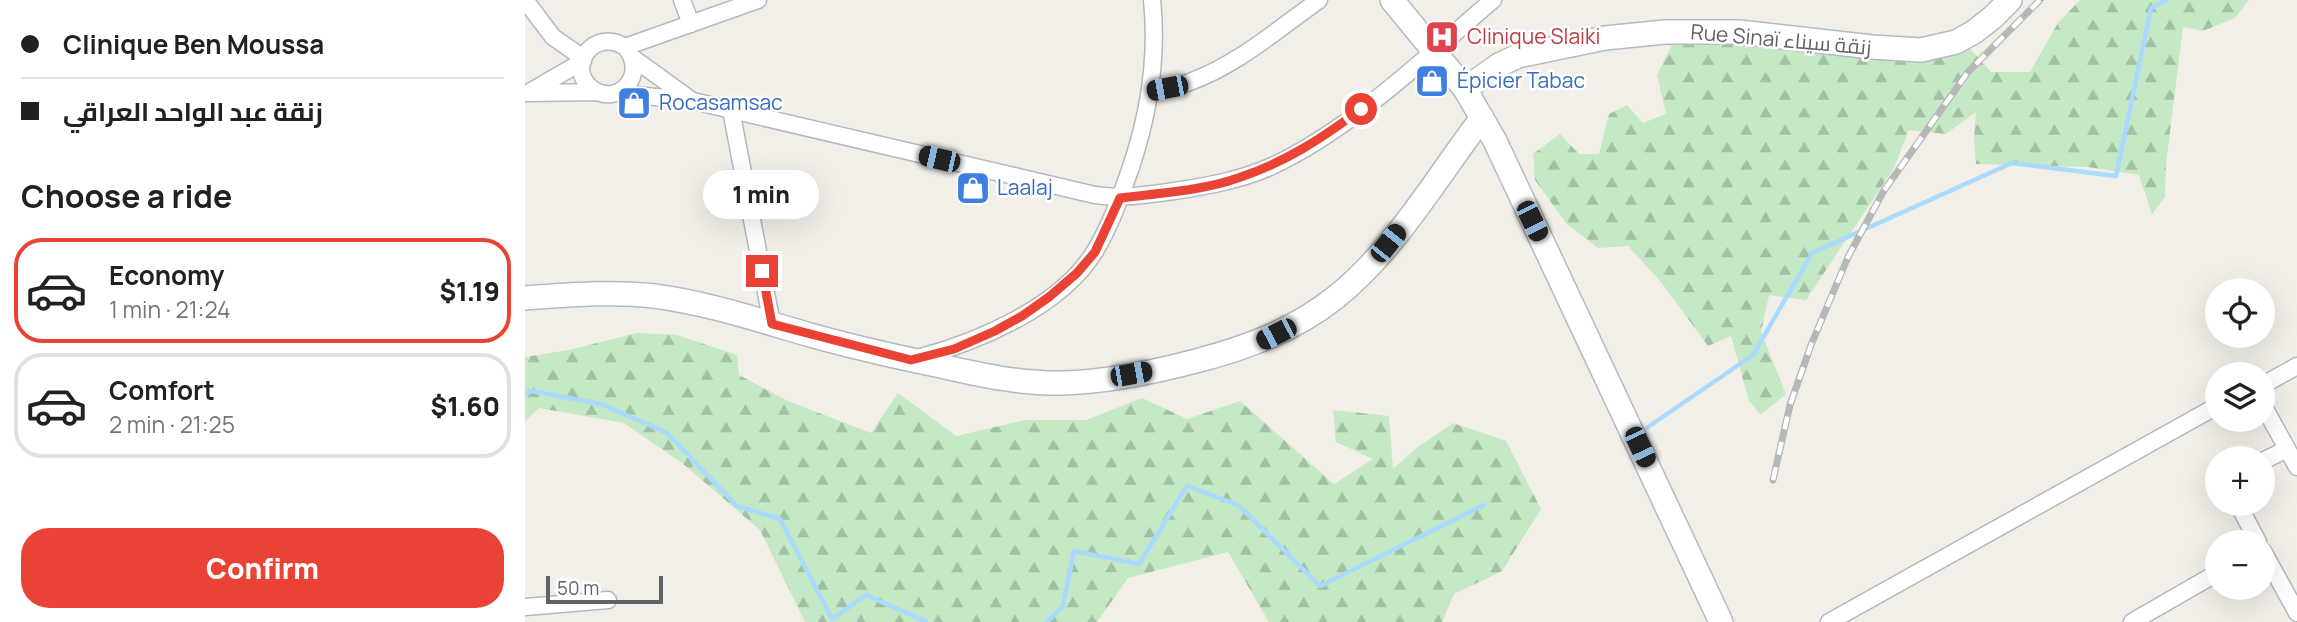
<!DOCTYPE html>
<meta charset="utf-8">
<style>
body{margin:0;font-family:Manrope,Cairo,sans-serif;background:#f6f6f6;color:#202124;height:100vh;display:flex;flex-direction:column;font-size:26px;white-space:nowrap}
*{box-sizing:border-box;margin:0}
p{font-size:23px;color:#757577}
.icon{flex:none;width:38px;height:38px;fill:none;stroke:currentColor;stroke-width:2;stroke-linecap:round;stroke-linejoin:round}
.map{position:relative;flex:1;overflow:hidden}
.panel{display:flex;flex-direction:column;background:#fff;width:525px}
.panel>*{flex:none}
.guide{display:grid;align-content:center;height:154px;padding:0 21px;background:#fff}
.buttons{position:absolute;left:1680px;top:278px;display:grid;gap:14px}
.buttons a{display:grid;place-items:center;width:70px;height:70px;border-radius:50%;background:#fff;box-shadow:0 7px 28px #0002;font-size:35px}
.scale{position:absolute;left:21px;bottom:18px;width:117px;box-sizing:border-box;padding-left:7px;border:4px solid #5f6368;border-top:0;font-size:19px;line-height:24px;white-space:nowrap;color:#5f6368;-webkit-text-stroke:5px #fff;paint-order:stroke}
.end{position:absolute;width:32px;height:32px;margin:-16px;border:9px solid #ea4335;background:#fff;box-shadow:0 0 0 4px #fff}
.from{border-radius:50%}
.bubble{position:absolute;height:49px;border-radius:24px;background:#fff;box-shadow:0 7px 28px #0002;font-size:23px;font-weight:800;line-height:49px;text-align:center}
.car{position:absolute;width:21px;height:42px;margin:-21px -10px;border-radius:9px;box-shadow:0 0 5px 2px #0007;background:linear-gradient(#222 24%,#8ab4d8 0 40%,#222 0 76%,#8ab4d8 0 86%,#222 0)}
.guide b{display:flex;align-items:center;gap:24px;height:66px;font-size:26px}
.guide b+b{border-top:2px solid #e0e0e0}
.guide i{width:18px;height:18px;background:#202124}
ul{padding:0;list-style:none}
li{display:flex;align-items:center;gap:21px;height:105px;margin:0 14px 10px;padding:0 7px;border:4px solid #e0e0e0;border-radius:28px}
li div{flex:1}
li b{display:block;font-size:26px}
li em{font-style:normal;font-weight:800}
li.on{border-color:#ea4335}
li>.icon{width:63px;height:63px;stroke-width:1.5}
h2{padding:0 21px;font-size:32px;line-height:84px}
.button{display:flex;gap:14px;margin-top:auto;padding:14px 21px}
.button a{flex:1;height:80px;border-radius:28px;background:#ea4335;color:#fff;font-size:28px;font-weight:800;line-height:80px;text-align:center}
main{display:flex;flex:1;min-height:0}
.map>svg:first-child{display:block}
.forest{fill:url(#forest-firs)}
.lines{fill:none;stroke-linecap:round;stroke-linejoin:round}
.stream{stroke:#aadaff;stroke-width:4.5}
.street-casing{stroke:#b5b8bc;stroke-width:19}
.secondary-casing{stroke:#b6babf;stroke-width:26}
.street{stroke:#fff;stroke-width:16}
.secondary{stroke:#fff;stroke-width:23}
.rail-casing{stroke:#b6b7b8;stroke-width:7}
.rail{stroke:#fff;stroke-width:4.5;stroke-dasharray:13;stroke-linecap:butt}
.route{stroke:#ea4335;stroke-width:9}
.labels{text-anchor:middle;stroke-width:5;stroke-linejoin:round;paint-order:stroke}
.health-label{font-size:21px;fill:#be3a42;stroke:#fff;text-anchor:start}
.street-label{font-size:21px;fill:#5f6368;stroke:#fff}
.shop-label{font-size:21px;fill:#366cbe;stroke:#fff;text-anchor:start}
</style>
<main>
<section class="panel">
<div class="guide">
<b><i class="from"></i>Clinique Ben Moussa</b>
<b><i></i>زنقة عبد الواحد العراقي</b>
</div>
<h2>Choose a ride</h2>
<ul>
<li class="on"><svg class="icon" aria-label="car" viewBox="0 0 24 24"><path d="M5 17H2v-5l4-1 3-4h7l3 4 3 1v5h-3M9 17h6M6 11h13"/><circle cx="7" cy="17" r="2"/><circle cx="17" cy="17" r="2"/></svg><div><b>Economy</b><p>1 min · 21:24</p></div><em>$1.19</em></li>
<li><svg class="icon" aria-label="car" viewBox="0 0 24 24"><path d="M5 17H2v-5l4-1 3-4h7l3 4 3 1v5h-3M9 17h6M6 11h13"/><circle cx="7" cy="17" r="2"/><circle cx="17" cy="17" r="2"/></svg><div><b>Comfort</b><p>2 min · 21:25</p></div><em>$1.60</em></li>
</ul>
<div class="button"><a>Confirm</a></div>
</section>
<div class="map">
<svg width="1772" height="622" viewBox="0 0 1772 622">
<defs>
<pattern id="forest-firs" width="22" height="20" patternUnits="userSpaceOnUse" patternTransform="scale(1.75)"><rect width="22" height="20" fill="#c5e8c5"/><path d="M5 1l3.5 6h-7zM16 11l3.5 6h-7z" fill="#a3c0a4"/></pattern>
</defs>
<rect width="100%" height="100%" fill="#f1efe8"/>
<path class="forest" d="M1555,0H1724L1710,18L1678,31L1658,27L1641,164L1640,197L1627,214L1614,175L1563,167L1451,164L1449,140L1451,112L1421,134L1384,130L1369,168L1281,300L1244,295L1236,332L1261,394L1236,415L1224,401L1206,336L1183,346L1136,282L1103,246L1073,248L1041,223L1010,180L1008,154L1035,134L1054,154H1074L1084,114L1102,105L1118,123L1141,114L1132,75L1148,42L1211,44L1263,49L1440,43L1466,72H1505L1533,23Z
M112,333L152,335L212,355L214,375L263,401L346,433L373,393L431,436L501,420H561L617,398L662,419L715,401L809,484L848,459L811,442L808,410L864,416L868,469L893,447L928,423L981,441L1016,509L977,571L929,594L917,622H744L703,552L603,578L572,622H280L235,530L157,463L99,423L14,408L0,421V357L44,350Z"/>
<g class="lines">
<path class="stream" d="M0,394L7,391L76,404L142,433L212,506L255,519L307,619L341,595L402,622
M1123,427L1228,355L1287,253L1487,163L1591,176L1626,8L1642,0
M522,622L538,606L549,551L614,564L662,486L713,505L795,586L959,505"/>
<g class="street-casing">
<path id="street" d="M0,0L28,37L58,58
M157,0L166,24
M100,47C124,73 93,109 66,88C40,66 70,27 100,47L233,0
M108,58L166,100
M625,91C637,89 650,88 662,83C711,66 752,30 794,0
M5,92L58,61
M0,93L73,92
M92,93L168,101L570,195C597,199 622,195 649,191C683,186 716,180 747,166C825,130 902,56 968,0
M206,110L247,324
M392,358C453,342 536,307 570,251C586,225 596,195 606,167C624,113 633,57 627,0
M1738,385L1772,366
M1738,405L1772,467
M1738,461L1762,449
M1713,504L1733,542
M1738,551L1772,613
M0,607L83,600
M1304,622L1692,406
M1607,622L1692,573"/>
</g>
<g class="secondary-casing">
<path id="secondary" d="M867,0L940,89L970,141L1196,622
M940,89L974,65L993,56L1080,38L1140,32H1214L1347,47L1396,50L1431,42L1449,32L1468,17L1485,0
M0,298C43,295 86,291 129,296C183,303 233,320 285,335C328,347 372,357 416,366C455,375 497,384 538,383C582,382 629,372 671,361C721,348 770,330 811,297C871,249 911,178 957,118"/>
</g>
<use href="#street" class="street"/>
<use href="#secondary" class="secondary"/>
<g class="rail-casing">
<path id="rail" d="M1248,480L1265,405L1286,345L1323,257L1358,192L1443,72L1515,0"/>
</g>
<use href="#rail" class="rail"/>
</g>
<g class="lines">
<path class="route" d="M237,271L247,324L386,360L429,349L470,331L497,316L524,297L552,273L570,252L595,198C634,193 676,191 713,178C759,163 798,138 836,109"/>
</g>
<defs>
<g id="hospital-square" transform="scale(1.75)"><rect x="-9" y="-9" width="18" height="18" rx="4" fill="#e0444e" stroke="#fff"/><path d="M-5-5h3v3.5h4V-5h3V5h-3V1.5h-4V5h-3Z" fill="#fff"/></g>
<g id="shop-square" transform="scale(1.75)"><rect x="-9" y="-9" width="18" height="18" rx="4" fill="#3f7fe0" stroke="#fff"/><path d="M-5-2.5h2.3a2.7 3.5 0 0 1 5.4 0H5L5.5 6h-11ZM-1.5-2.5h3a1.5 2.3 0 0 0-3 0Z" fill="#fff"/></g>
</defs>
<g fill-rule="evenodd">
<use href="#hospital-square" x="917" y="37"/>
<use href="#shop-square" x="907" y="81"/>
<use href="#shop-square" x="109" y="103"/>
<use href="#shop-square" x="448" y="188"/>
</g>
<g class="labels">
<g class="health-label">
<text x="942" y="44">Clinique Slaiki</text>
</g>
<g class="street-label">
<text transform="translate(1256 40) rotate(5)" y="7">Rue Sinaï زنقة سيناء</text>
</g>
<g class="shop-label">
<text x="932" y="88">Épicier Tabac</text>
<text x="134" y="110">Rocasamsac</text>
<text x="472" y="195">Laalaj</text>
</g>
</g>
</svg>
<div class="buttons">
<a><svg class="icon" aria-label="locate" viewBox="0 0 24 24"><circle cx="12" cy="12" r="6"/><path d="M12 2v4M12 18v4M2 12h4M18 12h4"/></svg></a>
<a><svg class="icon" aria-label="layers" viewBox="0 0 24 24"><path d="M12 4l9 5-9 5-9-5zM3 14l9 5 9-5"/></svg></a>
<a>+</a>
<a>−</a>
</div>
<div class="scale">50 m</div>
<i class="end from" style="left:836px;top:109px"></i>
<i class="end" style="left:237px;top:271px"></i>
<div class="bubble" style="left:178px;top:170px;width:116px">1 min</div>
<i class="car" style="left:642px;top:88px;rotate:259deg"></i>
<i class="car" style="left:414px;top:159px;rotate:283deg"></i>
<i class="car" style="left:1007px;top:221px;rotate:154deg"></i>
<i class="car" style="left:863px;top:243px;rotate:39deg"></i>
<i class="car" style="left:751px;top:334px;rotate:243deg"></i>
<i class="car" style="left:606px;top:374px;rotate:80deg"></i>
<i class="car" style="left:1115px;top:447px;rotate:155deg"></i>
</div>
</main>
